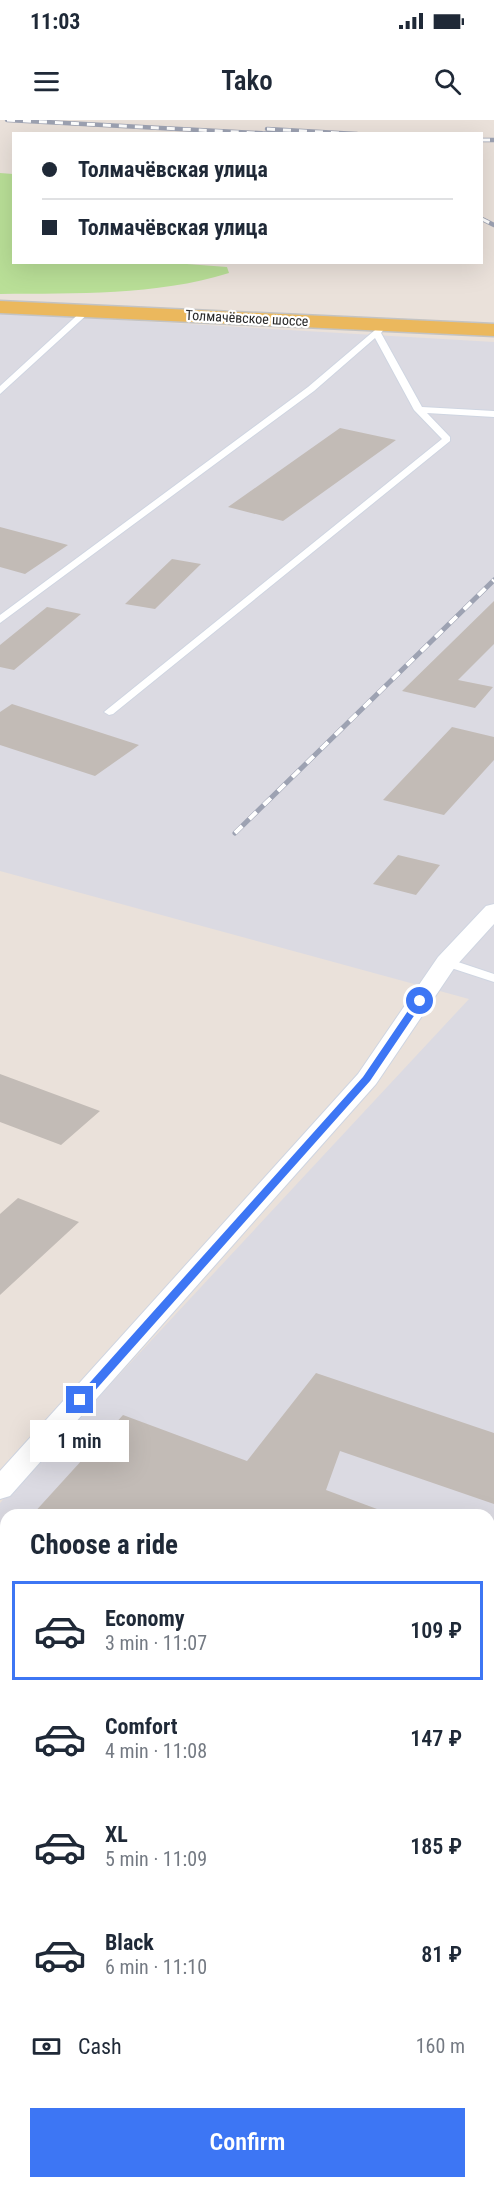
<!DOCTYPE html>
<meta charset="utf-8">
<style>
body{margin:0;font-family:"Roboto Condensed",sans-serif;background:#f2f2f3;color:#1f2937;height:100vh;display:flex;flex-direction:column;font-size:22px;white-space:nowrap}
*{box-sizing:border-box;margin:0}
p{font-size:20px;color:#747a83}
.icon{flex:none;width:33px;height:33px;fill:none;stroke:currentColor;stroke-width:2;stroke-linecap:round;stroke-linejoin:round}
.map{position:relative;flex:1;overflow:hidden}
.sheet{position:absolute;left:0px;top:1389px;width:495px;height:680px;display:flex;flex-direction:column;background:#fff;border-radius:18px 18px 0 0;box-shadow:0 6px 24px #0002}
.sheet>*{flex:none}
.banner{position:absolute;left:12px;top:12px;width:471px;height:132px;border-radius:0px;box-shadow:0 6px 24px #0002;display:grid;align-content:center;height:132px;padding:0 30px;background:#fff}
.end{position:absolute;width:27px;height:27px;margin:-14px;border:8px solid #3d76f4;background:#fff;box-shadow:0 0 0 3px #fff}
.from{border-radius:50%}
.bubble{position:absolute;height:42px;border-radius:0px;background:#fff;box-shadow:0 6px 24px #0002;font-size:20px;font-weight:600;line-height:42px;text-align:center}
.banner b{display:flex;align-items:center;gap:21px;height:57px;font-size:22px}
.banner b+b{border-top:2px solid #e0e1e3}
.banner i{width:15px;height:15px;background:#1f2937}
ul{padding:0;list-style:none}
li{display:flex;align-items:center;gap:18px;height:99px;margin:0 12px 9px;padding:0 18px;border:3px solid transparent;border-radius:0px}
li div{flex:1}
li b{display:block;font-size:22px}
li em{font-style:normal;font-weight:600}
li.current{border-color:#3d76f4}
li>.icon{width:54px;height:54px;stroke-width:1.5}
h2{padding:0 30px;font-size:27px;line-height:72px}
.pay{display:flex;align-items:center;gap:15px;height:66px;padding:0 30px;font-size:22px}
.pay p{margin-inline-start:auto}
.cta{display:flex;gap:12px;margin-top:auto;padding:12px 30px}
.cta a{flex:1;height:69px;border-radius:0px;background:#3d76f4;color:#fff;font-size:24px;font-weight:600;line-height:69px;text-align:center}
.status{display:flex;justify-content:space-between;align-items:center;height:42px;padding:0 30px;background:#fff;direction:ltr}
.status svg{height:16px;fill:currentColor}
header{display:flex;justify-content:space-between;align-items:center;height:78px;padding:0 30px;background:#fff;font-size:27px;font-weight:600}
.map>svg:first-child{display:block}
.industrial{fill:#dbdae2;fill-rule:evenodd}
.green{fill:#b9df97}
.building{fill:#c2bbb6}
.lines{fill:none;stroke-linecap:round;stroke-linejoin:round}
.lane-casing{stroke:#cfd5e1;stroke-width:2}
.street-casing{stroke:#cfd5e1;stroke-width:2}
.primary-casing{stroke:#c3c3c3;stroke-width:3}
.lane{fill:#fff;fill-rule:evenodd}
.street{fill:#fff;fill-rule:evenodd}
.primary{fill:#ebb85d;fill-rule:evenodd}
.rail-far2-casing{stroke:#9da2b2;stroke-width:4.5}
.rail-far1-casing{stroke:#9da2b2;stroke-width:5}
.rail-casing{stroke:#9da2b2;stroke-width:8}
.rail-far2{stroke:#fff;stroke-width:3;stroke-dasharray:8;stroke-linecap:butt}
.rail-far1{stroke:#fff;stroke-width:4;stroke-dasharray:10;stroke-linecap:butt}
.rail{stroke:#fff;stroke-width:6;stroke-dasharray:17;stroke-linecap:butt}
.route{fill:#3d76f4}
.labels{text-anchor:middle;stroke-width:4.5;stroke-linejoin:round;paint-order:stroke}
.far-street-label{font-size:14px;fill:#282828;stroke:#fff}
</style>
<div class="status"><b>11:03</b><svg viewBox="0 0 49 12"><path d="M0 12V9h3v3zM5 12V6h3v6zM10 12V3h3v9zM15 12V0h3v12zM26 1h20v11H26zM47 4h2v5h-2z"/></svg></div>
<header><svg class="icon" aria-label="menu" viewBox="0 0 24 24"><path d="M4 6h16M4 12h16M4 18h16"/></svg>Tako<svg class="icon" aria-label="search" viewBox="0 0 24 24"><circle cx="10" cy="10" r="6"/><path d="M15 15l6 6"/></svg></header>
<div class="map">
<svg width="494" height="2068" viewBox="0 0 494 2068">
<rect width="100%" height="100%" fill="#eae1da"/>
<path class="industrial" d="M0,193L494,222V2068H0V1383L469,879L0,751ZM6,1395H489V2062H6Z"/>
<path class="green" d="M0,53L13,54L14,142H160L227,147L229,153C155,176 76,173 0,174Z"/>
<path class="building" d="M340,308L396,320L283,401L228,387Z
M0,407L68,425L25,454L0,447Z
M172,439L201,444L155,489L125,484Z
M494,481V524L458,560L493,567L475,588L402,571Z
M47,487L81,494L14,550L0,547V525Z
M12,584L139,625L95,656L0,625V592Z
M452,607L494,617V640L444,695L383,680Z
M398,735L440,745L416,775L373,764Z
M0,954L100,991L61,1025L0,1002Z
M18,1078L79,1102L0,1175V1094Z
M316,1253L494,1313V1384L340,1331L326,1370L385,1392V1395H152L141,1391L137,1395H32L123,1295L247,1341Z"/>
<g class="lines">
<g class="lane-casing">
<path id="lane" d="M84,189L91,191L0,274V266Z
M381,205L385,208L381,213L422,287L494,291V297L427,293L450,317V321L113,594L109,595L104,592L442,319L414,290L375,218L314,271L0,503V495L308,267Z
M446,838L494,854V862L442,845L440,842Z"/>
</g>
<g class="street-casing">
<path id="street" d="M494,784V804L455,847L376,964L10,1376L0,1379V1351L358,954L438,837L486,786Z"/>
</g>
<g class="primary-casing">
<path id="primary" d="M0,181L494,204V216L0,193Z"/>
</g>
<use href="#lane" class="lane"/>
<use href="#street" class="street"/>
<use href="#primary" class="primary"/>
<g class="rail-far2-casing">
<path id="rail-far2" d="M7,0L276,14
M267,9L357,14
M482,20H494
M482,99L494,105"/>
</g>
<g class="rail-far1-casing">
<path id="rail-far1" d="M235,713L494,460"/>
</g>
<g class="rail-casing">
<path id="rail" d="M489,1817L494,1819"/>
</g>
<use href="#rail-far2" class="rail-far2"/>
<use href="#rail-far1" class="rail-far1"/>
<use href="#rail" class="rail"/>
</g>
<path class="route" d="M420,878L424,881L370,961L84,1283H76V1278L363,957L416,879Z"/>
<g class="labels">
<g class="far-street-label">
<text transform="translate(247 198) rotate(3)" y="5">Толмачёвское шоссе</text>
</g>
</g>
</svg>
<i class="end from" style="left:420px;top:881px"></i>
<i class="end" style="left:80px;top:1280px"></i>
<div class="bubble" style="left:30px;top:1300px;width:99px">1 min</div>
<div class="banner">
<b><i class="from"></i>Толмачёвская улица</b>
<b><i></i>Толмачёвская улица</b>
</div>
<section class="sheet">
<h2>Choose a ride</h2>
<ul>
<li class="current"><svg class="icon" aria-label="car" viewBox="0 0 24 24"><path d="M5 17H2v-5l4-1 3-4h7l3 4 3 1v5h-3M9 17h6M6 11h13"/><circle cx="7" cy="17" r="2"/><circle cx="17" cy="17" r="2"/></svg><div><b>Economy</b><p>3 min · 11:07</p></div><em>109 ₽</em></li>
<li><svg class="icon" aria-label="car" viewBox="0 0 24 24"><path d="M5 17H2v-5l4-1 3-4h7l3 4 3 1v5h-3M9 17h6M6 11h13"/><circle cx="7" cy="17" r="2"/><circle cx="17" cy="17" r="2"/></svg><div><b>Comfort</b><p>4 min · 11:08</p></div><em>147 ₽</em></li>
<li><svg class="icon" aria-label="car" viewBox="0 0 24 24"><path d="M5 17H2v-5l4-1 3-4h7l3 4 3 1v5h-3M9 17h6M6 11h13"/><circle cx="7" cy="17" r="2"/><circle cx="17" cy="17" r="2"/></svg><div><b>XL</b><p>5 min · 11:09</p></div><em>185 ₽</em></li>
<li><svg class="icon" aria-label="car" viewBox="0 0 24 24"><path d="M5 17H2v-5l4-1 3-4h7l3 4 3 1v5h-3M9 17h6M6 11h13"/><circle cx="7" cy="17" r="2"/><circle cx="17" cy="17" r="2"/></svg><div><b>Black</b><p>6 min · 11:10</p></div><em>81 ₽</em></li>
</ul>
<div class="pay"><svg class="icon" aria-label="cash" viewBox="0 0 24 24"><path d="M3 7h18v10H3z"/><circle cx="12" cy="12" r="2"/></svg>Cash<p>160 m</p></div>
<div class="cta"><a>Confirm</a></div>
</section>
</div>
